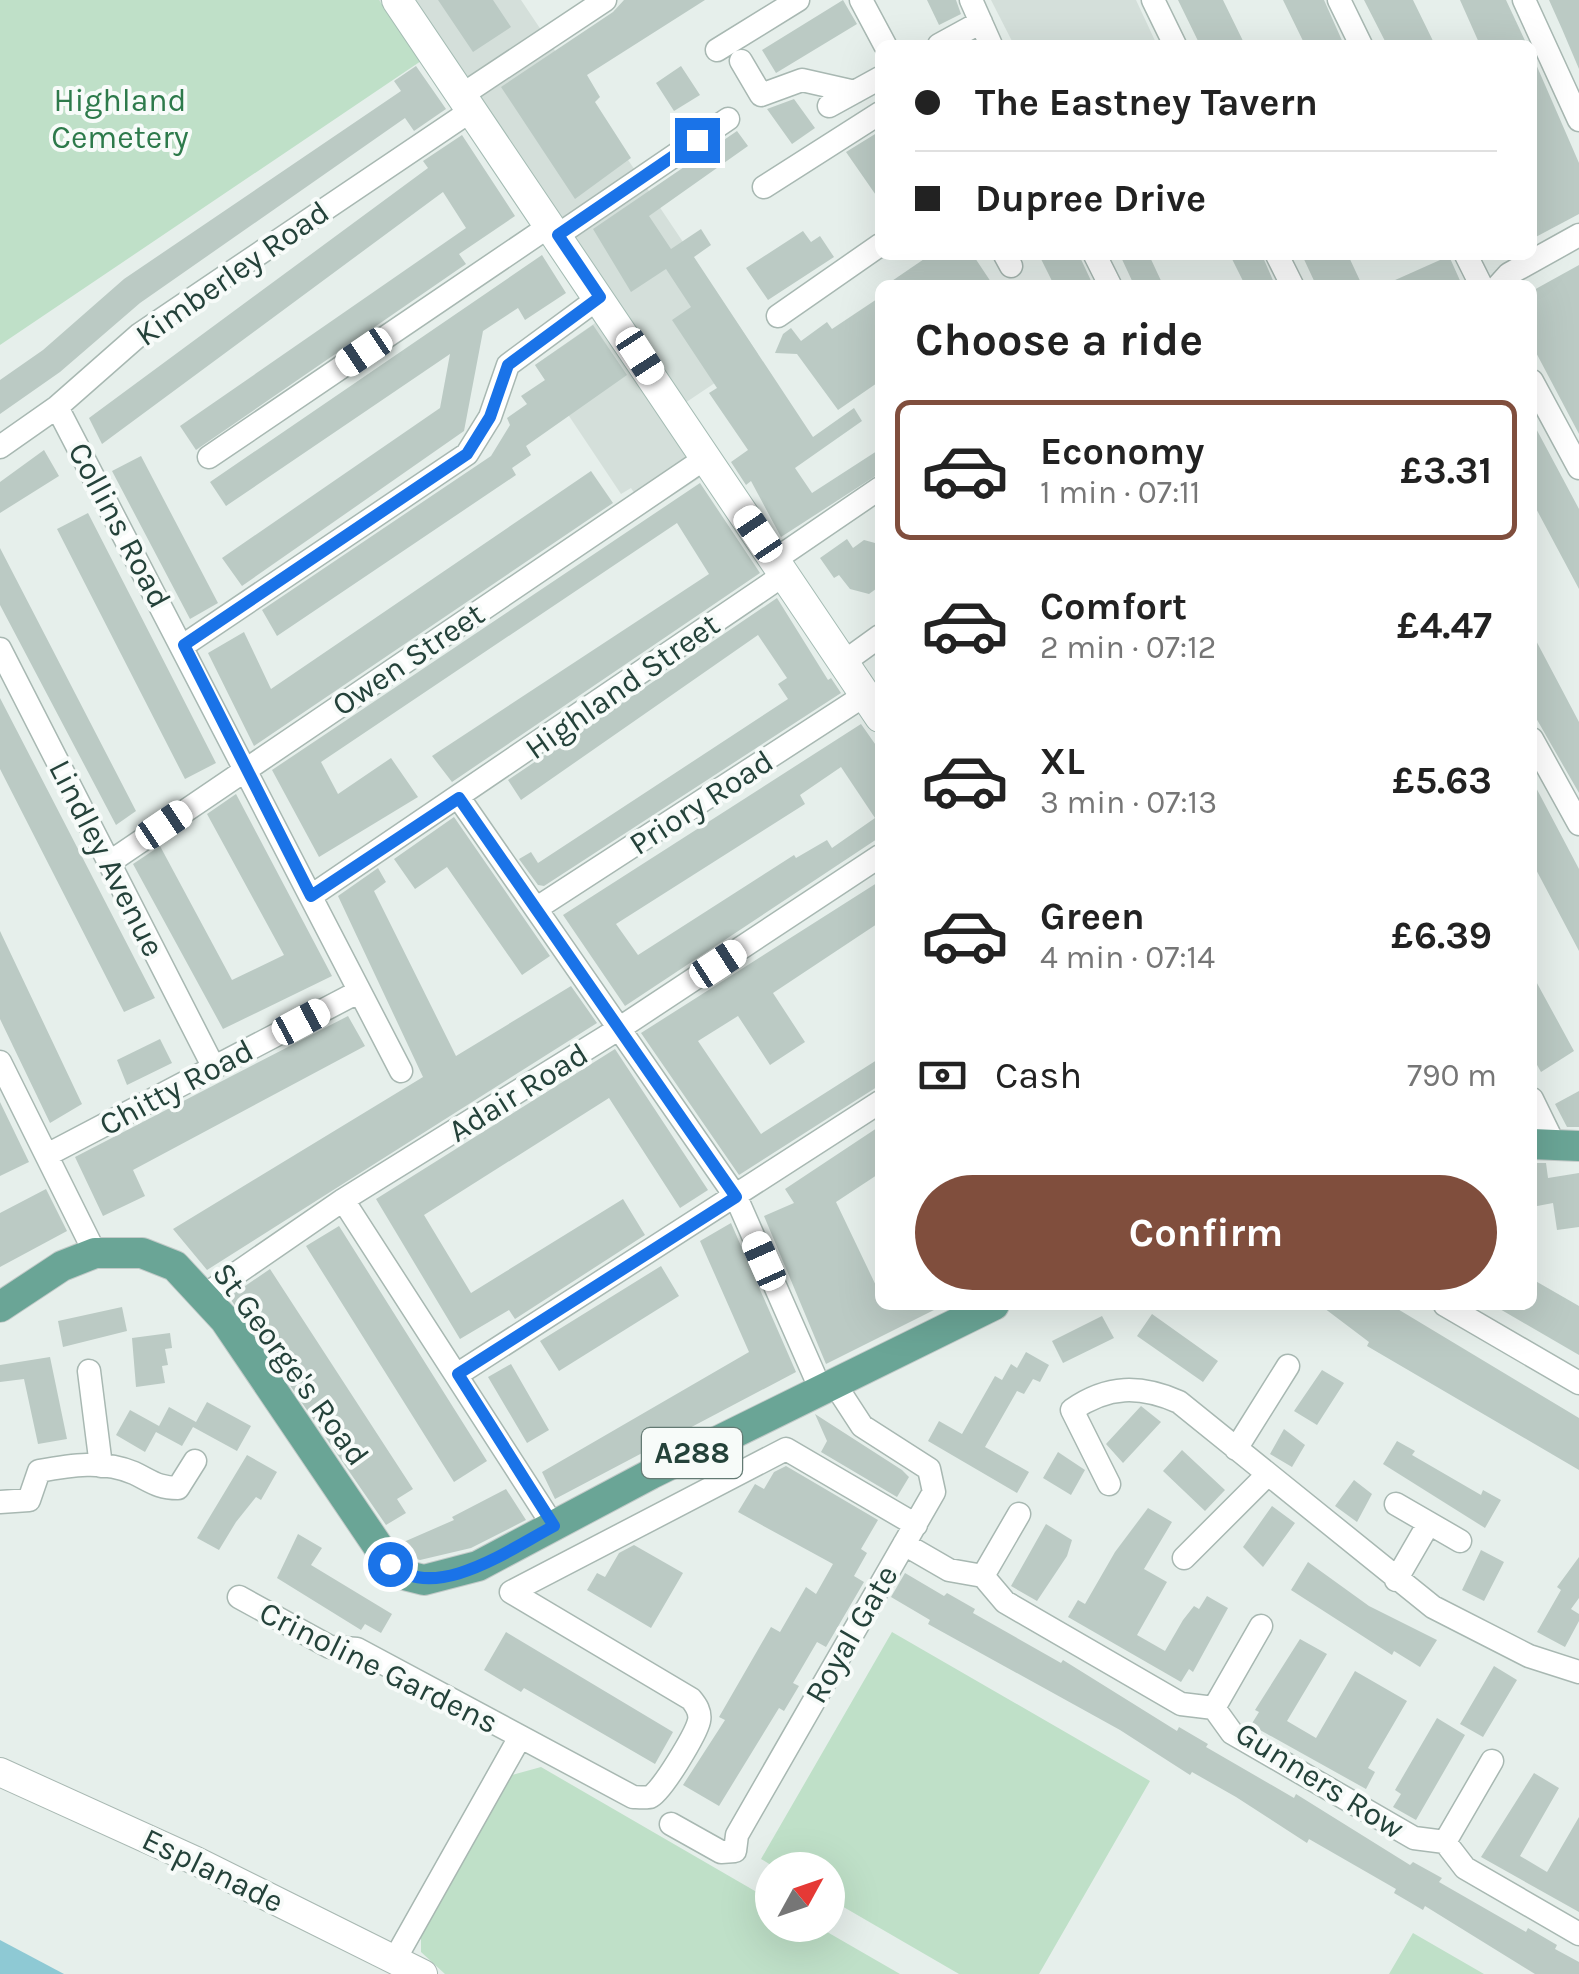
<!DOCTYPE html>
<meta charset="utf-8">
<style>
body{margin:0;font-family:Karla,sans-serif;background:#f2f2f2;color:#222;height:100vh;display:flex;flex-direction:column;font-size:38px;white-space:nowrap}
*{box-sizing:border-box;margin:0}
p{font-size:32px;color:#767676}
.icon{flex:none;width:55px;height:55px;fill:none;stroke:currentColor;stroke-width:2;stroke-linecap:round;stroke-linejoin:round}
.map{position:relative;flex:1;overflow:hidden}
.drawer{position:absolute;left:875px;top:280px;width:662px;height:1030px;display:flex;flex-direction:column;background:#fff;border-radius:15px;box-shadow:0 10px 40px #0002}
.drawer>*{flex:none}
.banner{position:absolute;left:875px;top:40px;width:662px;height:220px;border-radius:15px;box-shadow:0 10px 40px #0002;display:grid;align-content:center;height:220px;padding:0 40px;background:#fff}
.needle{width:65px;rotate:50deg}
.fabs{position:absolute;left:755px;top:1852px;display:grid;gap:20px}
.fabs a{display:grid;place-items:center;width:90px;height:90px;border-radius:50%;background:#fff;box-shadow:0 10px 40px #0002;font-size:50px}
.end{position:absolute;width:45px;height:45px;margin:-22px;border:12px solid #1a73e8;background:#fff;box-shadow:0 0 0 5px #fff}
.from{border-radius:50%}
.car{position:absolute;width:30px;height:60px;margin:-30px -15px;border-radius:12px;box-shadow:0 0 8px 2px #0007;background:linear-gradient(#fff 24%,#345 0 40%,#fff 0 76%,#345 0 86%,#fff 0)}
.banner b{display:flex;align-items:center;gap:35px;height:95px;font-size:38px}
.banner b+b{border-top:2px solid #e0e0e0}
.banner i{width:25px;height:25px;background:#222}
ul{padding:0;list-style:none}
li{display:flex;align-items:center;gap:30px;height:140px;margin:0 20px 15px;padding:0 20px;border:5px solid transparent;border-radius:15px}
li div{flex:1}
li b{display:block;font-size:38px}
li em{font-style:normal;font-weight:700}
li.active{border-color:#804e3d}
li>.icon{width:90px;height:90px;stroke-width:1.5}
h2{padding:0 40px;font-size:45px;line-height:120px}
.pay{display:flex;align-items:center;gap:25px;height:110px;padding:0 40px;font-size:38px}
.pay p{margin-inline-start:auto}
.cta{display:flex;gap:20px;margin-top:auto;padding:20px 40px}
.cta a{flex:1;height:115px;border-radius:60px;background:#804e3d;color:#fff;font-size:40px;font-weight:700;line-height:115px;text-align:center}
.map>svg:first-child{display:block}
.built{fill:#d4dfda}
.green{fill:#bfe0c8}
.water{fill:#8ec9d4}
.building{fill:#bbcac4;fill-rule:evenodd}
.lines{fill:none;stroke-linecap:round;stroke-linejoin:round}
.minor-casing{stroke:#a8b8b2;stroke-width:25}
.tertiary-casing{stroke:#a8b8b2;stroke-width:30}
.secondary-casing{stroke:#a4bbb3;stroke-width:32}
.primary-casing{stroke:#c2cac8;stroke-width:32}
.minor{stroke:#fff;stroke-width:22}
.tertiary{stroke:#fff;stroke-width:28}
.secondary{stroke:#fff;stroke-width:30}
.primary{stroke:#6aa596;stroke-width:30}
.route{stroke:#1a73e8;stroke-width:12}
.labels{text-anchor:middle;stroke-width:8;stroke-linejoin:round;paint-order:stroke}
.shield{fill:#f7fbf9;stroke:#637a73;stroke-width:2.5}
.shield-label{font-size:30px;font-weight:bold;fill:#24423a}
.park-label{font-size:32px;fill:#2d7a4b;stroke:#f7fbf9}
.street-label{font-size:32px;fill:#24423a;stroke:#f7fbf9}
</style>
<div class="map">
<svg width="1579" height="1974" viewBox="0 0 1579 1974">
<rect width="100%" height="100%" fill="#e6efeb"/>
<path class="built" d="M379,0H521L758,354L685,403L723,463L647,512L631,488L621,494L535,365L595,323Z
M991,0H1136L1157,45H1014Z"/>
<path class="green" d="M0,0H379L421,61L0,345Z
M892,1632L1150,1781L1039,1974H959L828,1898V1870H779L761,1859Z
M541,1767L772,1901V1925H815L900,1974H445L421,1952V1933L512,1775Z
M1413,1933L1484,1974H1389Z"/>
<path class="water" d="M0,1940L64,1974H0Z"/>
<path class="building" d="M438,0H493L511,27L473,52Z
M624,0H705L587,75L600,97L595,102L631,158L575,199L501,87L613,12Z
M843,0L857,24L776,73L762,50Z
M927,0H956L961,14L939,25Z
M1178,0H1223L1245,45H1200Z
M1283,0H1324L1344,45H1305Z
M1364,0H1413L1435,45H1387Z
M1460,0H1506L1527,45H1480Z
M1549,0H1579V69L1562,29Z
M1532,55L1579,163V214L1532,239Z
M416,66L446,109L414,131L405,118L140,303L60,372L0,414V380L43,350L124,279L401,91L394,81Z
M681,66L700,95L674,111L656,83Z
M794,99L815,128L792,144L767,109Z
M737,131L748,146L649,216L671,249L701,229L711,245L694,257L813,437L854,408L862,421L795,468L812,493L880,449V473L781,537L751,481L746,485L731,462L748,450L709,393L717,388L672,320L691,307L666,269L631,292L593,229Z
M880,131V201L846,152Z
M462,135L515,216L459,254L466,264L196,450L180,426L466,228L443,192L102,444L89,418L428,168L423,161Z
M803,231L811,242L820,236L834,257L768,300L746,268Z
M542,255L566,293L525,320L518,308L483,331L464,431L242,586L222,558L440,408L450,354L226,506L210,482Z
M930,255H973L993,285H886Z
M1039,255H1079L1093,285H1054Z
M1120,255H1149L1163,285H1134Z
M1230,255H1262L1275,285H1245Z
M1302,255H1348L1362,285H1316Z
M1449,256L1462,285H1384Z
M1579,265V434L1532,345V291Z
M880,297V381L838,410L797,354L775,353L783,334L791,328L801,341L827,322L832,329Z
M593,325L627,375L526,446L531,455L512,468L516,475L277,636L262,610L491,456L510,425L507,418L527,404L521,396L545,380L535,365Z
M1532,421L1579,509V589L1532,501Z
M44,450L59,476L0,513V482Z
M141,456L218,603L190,619L112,471Z
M591,471L613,503L254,746L208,653L244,632L271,689Z
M700,483L760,573L452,782L432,756L709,574L677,523L321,762L338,794L391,758L418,797L319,857L272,770Z
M88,513L216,763L185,779L57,529Z
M847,539L853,548L864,540L875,543L880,550V586L869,594L850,589L839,575L834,578L820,558Z
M0,548L136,811L116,825L0,605Z
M777,598L828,680L831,678L841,693L544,886L538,885L519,859L531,852L538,863L788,699L778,684L787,678L758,635L521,800L508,780Z
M1532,633L1579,722V793L1532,711Z
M0,698L155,998L124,1012L0,769Z
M861,724L880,751V837L625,1006L563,915ZM841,767L875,818L832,848L827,840L796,858L794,855L638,955L616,924L805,804L800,795Z
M1532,780L1579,869V951L1532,862Z
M236,794L332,976L223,1029L133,864L160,846L232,980L284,955L207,814Z
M454,817L550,956L522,975L447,867L415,889L394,859Z
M378,868L386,882L374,891L456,1056L571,986L597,1023L207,1270L173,1229L423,1077L338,896Z
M880,881V922L773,993L805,1042L770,1065L738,1016L698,1041L761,1134L880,1058V1085L739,1175L641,1033Z
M0,931L82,1104L50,1123L0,1019Z
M1532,974L1574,1051L1541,1072L1532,1056Z
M348,1016L365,1046L133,1170L145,1196L103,1216L75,1157Z
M160,1039L172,1063L127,1085L117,1060Z
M615,1049L708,1190L680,1208L609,1098L424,1215L471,1293L623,1199L645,1235L515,1319L509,1310L460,1339L376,1199Z
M1579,1091V1127H1567L1555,1104Z
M0,1102L29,1162L0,1176Z
M880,1126V1173L836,1202L880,1294V1305H944L826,1364L764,1216L794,1203L785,1189Z
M1532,1163H1546L1548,1178L1579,1173V1227L1557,1230L1553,1203L1532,1207Z
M46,1189L67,1231L0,1267V1213Z
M731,1223L796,1372L555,1499L542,1472L749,1352L700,1241Z
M339,1226L487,1461L454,1482L306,1246Z
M661,1266L679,1296L559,1371L540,1341Z
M270,1269L413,1489L397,1499L406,1513L386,1525L229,1297Z
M1532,1279L1579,1306V1355L1493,1305H1532Z
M1320,1305H1391L1579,1418V1470L1367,1346L1369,1342Z
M122,1307L127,1331L63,1347L58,1321Z
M1152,1314L1218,1361L1203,1382L1137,1336Z
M1102,1316L1114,1338L1063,1363L1052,1341Z
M170,1333L172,1348L165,1349L168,1365L162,1366L165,1383L136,1387L132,1338Z
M1026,1352L1049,1365L1040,1382L1033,1379L1024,1394L1017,1391L985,1447L1029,1472L1017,1493L928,1441L939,1421L962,1434L995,1376L1002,1380L1011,1364L1017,1368Z
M50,1357L67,1439L38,1444L24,1379L0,1382V1365Z
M511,1364L549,1430L527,1443L488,1377Z
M1322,1370L1344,1383L1317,1425L1294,1411Z
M207,1402L251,1426L237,1451L193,1427L182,1446L156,1432L145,1452L116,1435L130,1410L159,1426L169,1407L196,1422Z
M1141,1406L1161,1422L1123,1463L1106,1444Z
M815,1414L902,1470L909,1477L897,1497L821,1452L827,1441Z
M1284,1429L1305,1445L1292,1467L1270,1454Z
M1397,1441L1415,1451L1412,1455L1481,1495L1483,1490L1501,1500L1485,1528L1383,1464Z
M1182,1450L1225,1490L1205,1511L1163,1471Z
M1058,1452L1085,1470L1071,1495L1043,1478Z
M247,1455L277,1472L261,1500L256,1497L236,1522L219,1550L197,1538Z
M786,1466L878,1520L861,1549L867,1553L854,1576L864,1582L826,1647L817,1642L793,1683L799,1686L784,1711L779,1708L719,1806L683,1785L725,1720L719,1717L771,1627L780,1632L806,1587L816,1594L833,1564L738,1512L755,1484L764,1489L774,1472Z
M1354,1480L1372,1494L1357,1522L1335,1506Z
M506,1489L526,1520L471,1548L420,1560L410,1557L399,1544L454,1520L452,1517Z
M1272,1506L1295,1523L1263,1567L1243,1547Z
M1148,1508L1172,1522L1144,1569L1167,1582L1137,1635L1165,1651L1183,1620L1194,1606L1199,1609L1207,1596L1228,1608L1193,1672L1189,1669L1181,1682L1068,1617L1078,1600L1085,1604L1115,1552Z
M1046,1524L1072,1540L1067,1556L1037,1601L1011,1586Z
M298,1534L322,1548L311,1565L392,1614L381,1633L365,1624L361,1630L277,1578Z
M634,1545L683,1573L651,1628L587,1590L597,1573L605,1577L619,1553Z
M1481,1550L1504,1562L1484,1601L1462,1590Z
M1579,1557V1598L1571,1609L1579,1614V1621L1565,1647L1537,1632L1561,1590L1557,1587Z
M1308,1562L1369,1606L1437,1640L1420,1667L1394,1651L1392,1655L1291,1590Z
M905,1573L944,1596L947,1593L975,1609L973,1613L1061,1663L1063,1660L1177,1731L1179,1727L1208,1744L1206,1747L1294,1798L1296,1794L1410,1865L1413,1862L1442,1878L1439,1882L1526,1932L1528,1928L1557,1945L1555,1949L1579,1962V1974H1535L1425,1906L1423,1910L1394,1893L1396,1889L1309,1839L1307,1843L1236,1797L1192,1772L1190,1775L1120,1730L928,1624L930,1620L891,1597Z
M506,1632L673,1732L655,1764L524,1688L521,1692L484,1670Z
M1300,1639L1327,1654L1287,1721L1316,1738L1355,1671L1407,1701L1368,1768L1375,1772L1366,1789L1251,1725L1259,1712L1255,1710Z
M1494,1666L1517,1680L1483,1737L1460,1724Z
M1437,1718L1465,1735L1416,1820L1393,1807L1401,1794L1395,1790Z
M1534,1773L1559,1788L1520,1856L1547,1872L1579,1817V1912L1481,1857Z"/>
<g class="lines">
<g class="minor-casing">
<path id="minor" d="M861,0L885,45
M971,0L991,45
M1153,0L1175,45
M1339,0L1361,45
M1524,0L1579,120
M939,45L981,22
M717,50L798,0
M741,61L761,95L802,80L855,92
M462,95L605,0
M829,106L880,78
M764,187L880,113
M558,235L728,119
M1005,255L1011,266
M1095,255L1110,285
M1277,255L1292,285
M1466,255L1481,285
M1499,285L1509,274L1579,235
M778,316L880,245
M1532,381L1579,468
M57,407L401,1071
M0,447L57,407L140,334L472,110
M209,457L551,225
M776,559L880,488
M184,645L467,454L490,417L508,365L600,297
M0,649L214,1068
M844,662L880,636
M1532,739L1579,824
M459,798L736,1197L820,1388
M110,862L707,457
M311,896L785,574
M537,908L865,695
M0,1062L95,1253
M1532,1099L1553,1142
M47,1155L358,992
M343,1200L554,1527
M205,1295L343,1200L620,1028L880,856
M1445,1305L1579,1383
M89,1371L101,1466
M458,1374L880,1102
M1236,1449L1288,1366
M1109,1484L1072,1410C1108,1385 1140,1385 1179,1402L1433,1607L1529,1656L1579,1672
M0,1502L29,1500L39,1471C71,1465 103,1460 134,1473C151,1481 158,1488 178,1488L195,1461
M1396,1504L1460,1541
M904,1544L949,1570L983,1576L1005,1602L1181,1704L1214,1708L1232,1733L1414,1838L1445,1842L1465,1868L1579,1934
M1184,1558L1267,1475
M983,1576L1019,1514
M1396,1580L1429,1523
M239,1597L330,1647L357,1649L633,1797C635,1797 648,1798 650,1797C661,1793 696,1734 699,1721C701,1712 696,1705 691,1699L511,1592L786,1449L916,1525
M1214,1708L1261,1626
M671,1824L721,1852L735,1851L737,1835L934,1492L929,1469L862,1426L834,1383
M1445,1842L1492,1761
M395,1959L520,1737"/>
</g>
<g class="tertiary-casing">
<path id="tertiary" d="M0,1772L196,1861L423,1974"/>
</g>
<g class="secondary-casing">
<path id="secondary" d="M397,0L880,717"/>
</g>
<g class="primary-casing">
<path id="primary" d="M1532,1144L1579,1146
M0,1307L62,1266L95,1253H142L175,1266L225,1320L390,1564L400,1574L424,1580L478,1566L651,1474L994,1305"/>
</g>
<use href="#minor" class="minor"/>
<use href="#tertiary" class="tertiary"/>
<use href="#secondary" class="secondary"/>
<use href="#primary" class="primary"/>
</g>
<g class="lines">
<path class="route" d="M390,1564C435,1604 510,1549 554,1526L458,1374L736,1197L459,798L311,896L184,645L467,454L490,417L508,365L600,297L558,235L697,140"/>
</g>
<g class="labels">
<rect class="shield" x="642" y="1428" width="100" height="50" rx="8"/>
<g class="shield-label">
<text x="692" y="1463">A288</text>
</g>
<g class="park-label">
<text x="120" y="111">Highland<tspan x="120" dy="37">Cemetery</tspan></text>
</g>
<g class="street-label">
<text transform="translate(232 273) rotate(-35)" y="11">Kimberley Road</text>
<text transform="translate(120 525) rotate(62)" y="11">Collins Road</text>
<text transform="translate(408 659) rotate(-34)" y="11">Owen Street</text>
<text transform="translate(622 686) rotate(-35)" y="11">Highland Street</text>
<text transform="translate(701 802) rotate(-33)" y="11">Priory Road</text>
<text transform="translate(107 858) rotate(63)" y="11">Lindley Avenue</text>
<text transform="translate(176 1087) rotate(-28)" y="11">Chitty Road</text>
<text transform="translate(518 1092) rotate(-32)" y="11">Adair Road</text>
<text transform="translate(291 1364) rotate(54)" y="11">St George's Road</text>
<text transform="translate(851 1634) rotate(-60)" y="11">Royal Gate</text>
<text transform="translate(379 1667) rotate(26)" y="11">Crinoline Gardens</text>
<text transform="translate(1320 1780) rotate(32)" y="11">Gunners Row</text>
<text transform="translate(213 1870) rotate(26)" y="11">Esplanade</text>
</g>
</g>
</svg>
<div class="fabs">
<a><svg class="needle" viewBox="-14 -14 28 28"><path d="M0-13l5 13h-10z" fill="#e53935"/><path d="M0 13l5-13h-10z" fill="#767676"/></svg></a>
</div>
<i class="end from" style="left:390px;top:1564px"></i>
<i class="end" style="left:697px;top:140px"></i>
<i class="car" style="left:364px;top:352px;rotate:236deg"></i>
<i class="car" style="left:640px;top:356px;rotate:147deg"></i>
<i class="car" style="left:758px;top:534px;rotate:326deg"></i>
<i class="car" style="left:164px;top:825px;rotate:56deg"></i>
<i class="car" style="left:718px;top:964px;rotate:57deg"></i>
<i class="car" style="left:301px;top:1022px;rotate:62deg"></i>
<i class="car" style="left:764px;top:1261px;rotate:336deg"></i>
<div class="banner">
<b><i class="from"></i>The Eastney Tavern</b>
<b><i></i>Dupree Drive</b>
</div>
<section class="drawer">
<h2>Choose a ride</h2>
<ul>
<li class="active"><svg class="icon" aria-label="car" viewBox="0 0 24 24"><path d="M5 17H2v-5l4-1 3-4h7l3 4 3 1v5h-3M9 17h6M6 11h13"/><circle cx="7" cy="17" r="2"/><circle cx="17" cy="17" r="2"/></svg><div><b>Economy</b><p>1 min · 07:11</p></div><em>£3.31</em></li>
<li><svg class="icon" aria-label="car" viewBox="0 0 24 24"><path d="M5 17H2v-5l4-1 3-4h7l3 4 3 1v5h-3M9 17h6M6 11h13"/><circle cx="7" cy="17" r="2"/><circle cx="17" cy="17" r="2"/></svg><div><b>Comfort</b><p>2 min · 07:12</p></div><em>£4.47</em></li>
<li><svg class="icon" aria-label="car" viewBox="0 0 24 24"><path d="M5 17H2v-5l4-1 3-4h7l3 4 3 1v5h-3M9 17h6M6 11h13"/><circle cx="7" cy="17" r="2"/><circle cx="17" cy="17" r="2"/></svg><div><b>XL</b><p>3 min · 07:13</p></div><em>£5.63</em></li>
<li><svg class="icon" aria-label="car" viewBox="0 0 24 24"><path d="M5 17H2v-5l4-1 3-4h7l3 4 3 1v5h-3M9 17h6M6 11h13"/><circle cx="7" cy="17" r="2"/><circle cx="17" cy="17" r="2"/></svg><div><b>Green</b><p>4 min · 07:14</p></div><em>£6.39</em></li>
</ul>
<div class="pay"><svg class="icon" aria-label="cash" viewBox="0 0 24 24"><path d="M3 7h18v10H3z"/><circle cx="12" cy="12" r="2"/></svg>Cash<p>790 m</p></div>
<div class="cta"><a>Confirm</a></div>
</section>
</div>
